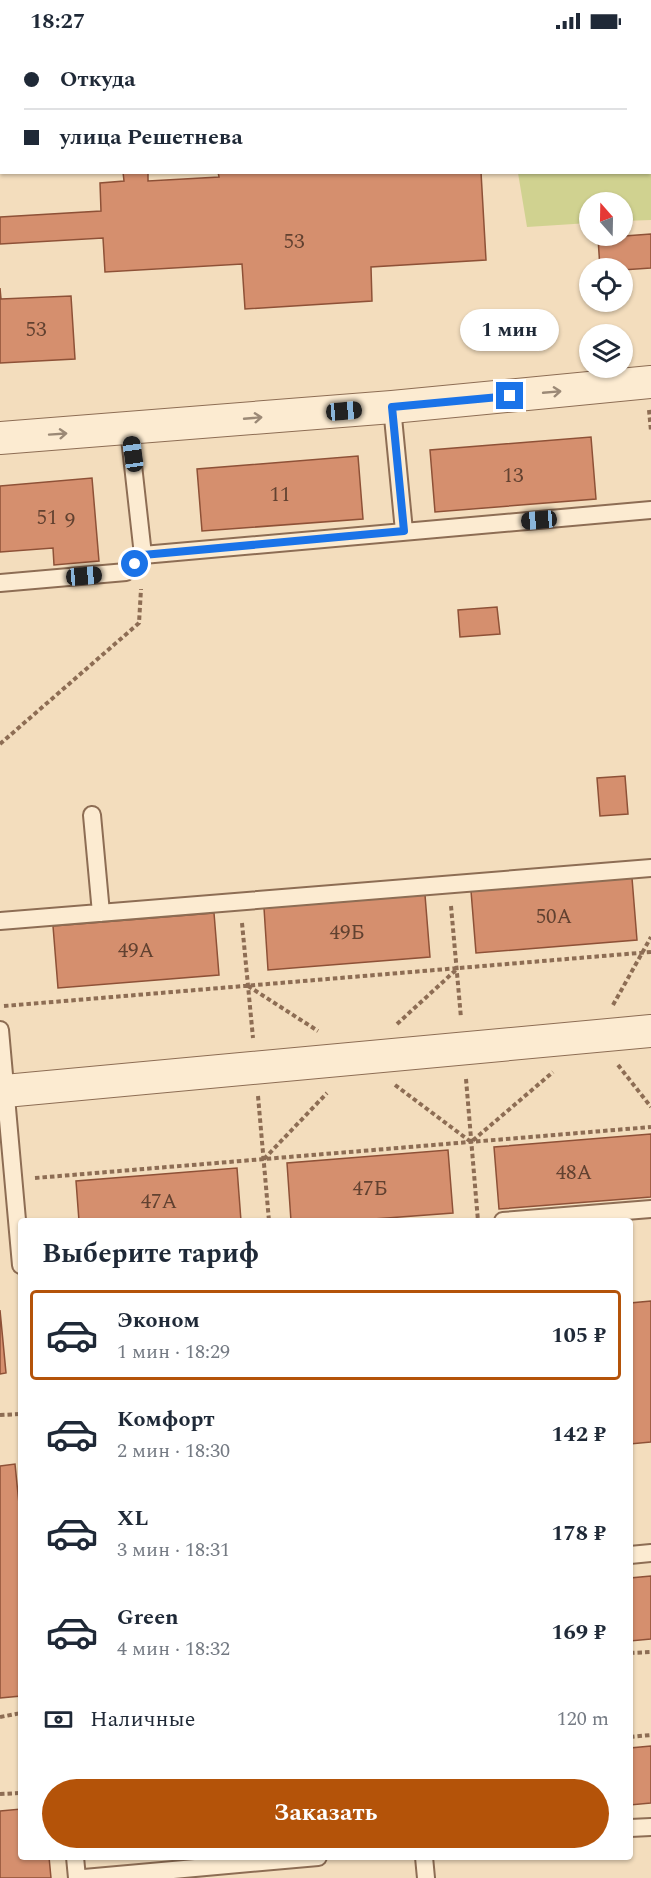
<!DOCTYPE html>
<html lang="ru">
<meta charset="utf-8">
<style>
body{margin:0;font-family:Spectral,serif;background:#f6f6f7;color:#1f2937;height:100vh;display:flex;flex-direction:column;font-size:22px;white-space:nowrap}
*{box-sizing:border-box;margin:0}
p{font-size:20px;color:#747a83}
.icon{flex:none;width:33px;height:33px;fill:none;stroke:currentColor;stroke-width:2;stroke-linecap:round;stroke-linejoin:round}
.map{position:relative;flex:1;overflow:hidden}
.side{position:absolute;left:18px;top:1176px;width:615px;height:642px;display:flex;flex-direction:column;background:#fff;border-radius:6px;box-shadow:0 2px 4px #0004}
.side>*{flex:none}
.guide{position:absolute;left:0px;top:0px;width:651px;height:132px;box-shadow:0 2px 4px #0004;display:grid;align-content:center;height:132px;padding:0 24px;background:#fff}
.needle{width:39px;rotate:340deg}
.controls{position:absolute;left:579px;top:150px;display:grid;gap:12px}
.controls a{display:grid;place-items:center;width:54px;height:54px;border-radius:50%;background:#fff;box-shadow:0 2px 4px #0004;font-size:30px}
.end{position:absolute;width:27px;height:27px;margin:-14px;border:8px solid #1a73e8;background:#fff;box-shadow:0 0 0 3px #fff}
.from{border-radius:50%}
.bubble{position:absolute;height:42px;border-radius:21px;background:#fff;box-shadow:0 2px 4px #0004;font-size:20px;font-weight:700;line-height:42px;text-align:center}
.car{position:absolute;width:18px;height:36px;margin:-18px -9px;border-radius:8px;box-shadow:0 0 4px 2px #0007;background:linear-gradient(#222 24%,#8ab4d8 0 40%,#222 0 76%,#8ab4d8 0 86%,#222 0)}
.guide b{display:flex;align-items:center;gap:21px;height:57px;font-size:22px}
.guide b+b{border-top:2px solid #e0e1e3}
.guide i{width:15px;height:15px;background:#1f2937}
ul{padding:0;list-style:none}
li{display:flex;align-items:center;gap:18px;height:90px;margin:0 12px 9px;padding:0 12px;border:3px solid transparent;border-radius:6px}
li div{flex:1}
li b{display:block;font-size:22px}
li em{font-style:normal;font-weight:700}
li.current{border-color:#b45309}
li>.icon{width:54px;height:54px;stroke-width:1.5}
h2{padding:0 24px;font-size:27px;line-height:72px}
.pay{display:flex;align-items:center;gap:15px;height:66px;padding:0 24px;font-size:22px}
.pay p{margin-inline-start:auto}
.primary-button{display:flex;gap:12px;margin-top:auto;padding:12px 24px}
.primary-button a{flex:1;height:69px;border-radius:36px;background:#b45309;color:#fff;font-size:24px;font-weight:700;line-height:69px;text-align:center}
.status{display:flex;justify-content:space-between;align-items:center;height:42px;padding:0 30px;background:#fff;direction:ltr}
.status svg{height:16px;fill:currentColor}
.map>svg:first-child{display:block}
.green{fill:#d0d290}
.building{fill:#d58f6e;stroke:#8e5137;stroke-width:1.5}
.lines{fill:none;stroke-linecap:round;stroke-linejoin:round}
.lane-casing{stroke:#8d6d54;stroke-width:20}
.street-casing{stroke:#8d6d54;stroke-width:34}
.path{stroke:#8d6d54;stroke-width:4;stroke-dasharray:4.5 3;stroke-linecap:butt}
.lane{stroke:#fcebd1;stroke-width:16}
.street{stroke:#fcebd1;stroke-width:32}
.oneway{stroke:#9b8976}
.route{stroke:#1a73e8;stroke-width:8}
.labels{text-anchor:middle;stroke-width:5;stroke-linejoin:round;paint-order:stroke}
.number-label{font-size:21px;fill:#614130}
</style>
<div class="status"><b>18:27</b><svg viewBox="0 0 49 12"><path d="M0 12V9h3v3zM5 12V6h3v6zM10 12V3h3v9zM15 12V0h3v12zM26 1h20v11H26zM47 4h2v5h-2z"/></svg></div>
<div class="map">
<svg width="651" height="1836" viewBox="0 0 651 1836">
<rect width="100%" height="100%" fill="#f3ddbd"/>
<path class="green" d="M498,0H651V178L623,179L622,160H590L589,181L527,185L518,131L650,130V2Z"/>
<path class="building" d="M0,65H2L0,124Z
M123,130H148V139L219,135L218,130H481L486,218L371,225L372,259L245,267L242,222L105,230L103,196L0,202V175L101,169L100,141L124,139Z
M651,192V226L622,228L600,226L598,196Z
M0,246L1,257L71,254L75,317L0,321Z
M591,395L596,457L435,470L430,408Z
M358,414L363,477L202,489L197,427Z
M92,436L99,519L54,523L53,506L0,510V444Z
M497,565L500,592L460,595L458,568Z
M625,734L628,772L600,774L597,736Z
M632,836L637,898L476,911L471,849Z
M425,853L430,915L268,928L264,866Z
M214,871L219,933L58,946L53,884Z
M651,1092V1155L499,1167L494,1105Z
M448,1108L453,1171L347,1179H291L287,1121Z
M237,1126L241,1179H79L76,1139Z
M651,1259V1400L630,1402V1261Z
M0,1268L6,1331L0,1332Z
M15,1422L21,1482V1654L0,1656V1424Z
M651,1534V1597L630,1599V1536Z
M651,1704V1761L630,1763V1706Z
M21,1767V1815H49L51,1836H0V1769Z"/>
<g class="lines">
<g class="lane-casing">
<path id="lane" d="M392,365L404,489
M129,387L143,513
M0,541L126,530L143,513L651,468
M92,773L101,871
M0,879L651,826
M0,988L21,1223
M503,1179L651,1167
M630,1513L651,1511
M630,1786L651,1785
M75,1815L77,1836
M424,1815L426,1836
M84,1836L318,1815"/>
</g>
<g class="street-casing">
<path id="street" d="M0,396L392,365L651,340
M5,1049L651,989"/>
</g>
<path class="path" d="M649,368L651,389
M0,702L139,581L141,547
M451,864L461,976
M242,881L253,996
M248,944L318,989
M613,963L651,895
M4,964L651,910
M397,982L457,927
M618,1023L651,1065
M466,1037L478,1179
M395,1043L471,1100L553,1030
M258,1054L269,1179
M264,1117L327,1051
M35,1136L651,1085
M0,1373L21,1372
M630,1611L651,1610
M0,1675L21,1671
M630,1695L651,1693
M0,1752L21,1751"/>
<use href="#lane" class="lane"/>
<use href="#street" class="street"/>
</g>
<defs><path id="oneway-shaft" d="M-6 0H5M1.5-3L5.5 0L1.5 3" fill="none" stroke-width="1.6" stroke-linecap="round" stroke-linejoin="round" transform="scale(1.5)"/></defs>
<g class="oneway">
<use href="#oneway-shaft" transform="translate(552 350) rotate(-5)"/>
<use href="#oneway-shaft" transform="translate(253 376) rotate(-5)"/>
<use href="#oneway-shaft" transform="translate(58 392) rotate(-4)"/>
</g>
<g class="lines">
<path class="route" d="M135,522L143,513L404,489L392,365L510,354"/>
</g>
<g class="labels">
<g class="number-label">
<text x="294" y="206">53</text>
<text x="36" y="294">53</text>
<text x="513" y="440">13</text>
<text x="280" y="459">11</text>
<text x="47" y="482">51</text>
<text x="70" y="485">9</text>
<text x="554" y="881">50А</text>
<text x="347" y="897">49Б</text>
<text x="136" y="915">49А</text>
<text x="574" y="1137">48А</text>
<text x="370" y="1153">47Б</text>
<text x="159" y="1166">47А</text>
</g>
</g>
</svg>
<div class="controls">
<a><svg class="needle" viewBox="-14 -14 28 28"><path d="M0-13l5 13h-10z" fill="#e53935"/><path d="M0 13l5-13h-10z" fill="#747a83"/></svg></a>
<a><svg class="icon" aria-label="locate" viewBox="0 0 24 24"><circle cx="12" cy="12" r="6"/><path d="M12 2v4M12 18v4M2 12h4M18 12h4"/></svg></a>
<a><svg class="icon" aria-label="layers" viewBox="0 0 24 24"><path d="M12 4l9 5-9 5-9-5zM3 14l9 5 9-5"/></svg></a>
</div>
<i class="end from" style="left:135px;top:522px"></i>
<i class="end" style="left:510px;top:354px"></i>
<div class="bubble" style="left:460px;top:267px;width:99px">1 мин</div>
<i class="car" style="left:344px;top:369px;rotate:85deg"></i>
<i class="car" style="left:133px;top:412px;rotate:352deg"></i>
<i class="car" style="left:539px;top:478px;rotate:265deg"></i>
<i class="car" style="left:84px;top:534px;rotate:85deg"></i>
<div class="guide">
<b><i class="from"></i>Откуда</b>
<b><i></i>улица Решетнева</b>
</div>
<section class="side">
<h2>Выберите тариф</h2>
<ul>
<li class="current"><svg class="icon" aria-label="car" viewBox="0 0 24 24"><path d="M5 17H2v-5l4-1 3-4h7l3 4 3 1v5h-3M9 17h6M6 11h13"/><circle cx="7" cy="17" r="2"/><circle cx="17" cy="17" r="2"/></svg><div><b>Эконом</b><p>1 мин · 18:29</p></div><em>105 ₽</em></li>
<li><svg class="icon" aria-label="car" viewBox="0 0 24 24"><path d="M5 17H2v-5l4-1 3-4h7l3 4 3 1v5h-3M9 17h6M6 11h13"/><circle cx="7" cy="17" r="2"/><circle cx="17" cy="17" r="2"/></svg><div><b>Комфорт</b><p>2 мин · 18:30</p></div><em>142 ₽</em></li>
<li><svg class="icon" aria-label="car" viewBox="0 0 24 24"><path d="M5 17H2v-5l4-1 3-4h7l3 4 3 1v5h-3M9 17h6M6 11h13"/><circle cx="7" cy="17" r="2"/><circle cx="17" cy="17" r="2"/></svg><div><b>XL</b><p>3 мин · 18:31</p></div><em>178 ₽</em></li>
<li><svg class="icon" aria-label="car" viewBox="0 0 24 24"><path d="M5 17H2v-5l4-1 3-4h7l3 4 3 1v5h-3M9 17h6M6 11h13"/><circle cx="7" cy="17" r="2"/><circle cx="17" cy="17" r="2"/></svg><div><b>Green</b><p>4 мин · 18:32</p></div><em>169 ₽</em></li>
</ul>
<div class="pay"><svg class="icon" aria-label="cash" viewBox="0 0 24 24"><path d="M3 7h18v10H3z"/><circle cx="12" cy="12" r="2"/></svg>Наличные<p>120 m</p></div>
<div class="primary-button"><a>Заказать</a></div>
</section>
</div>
